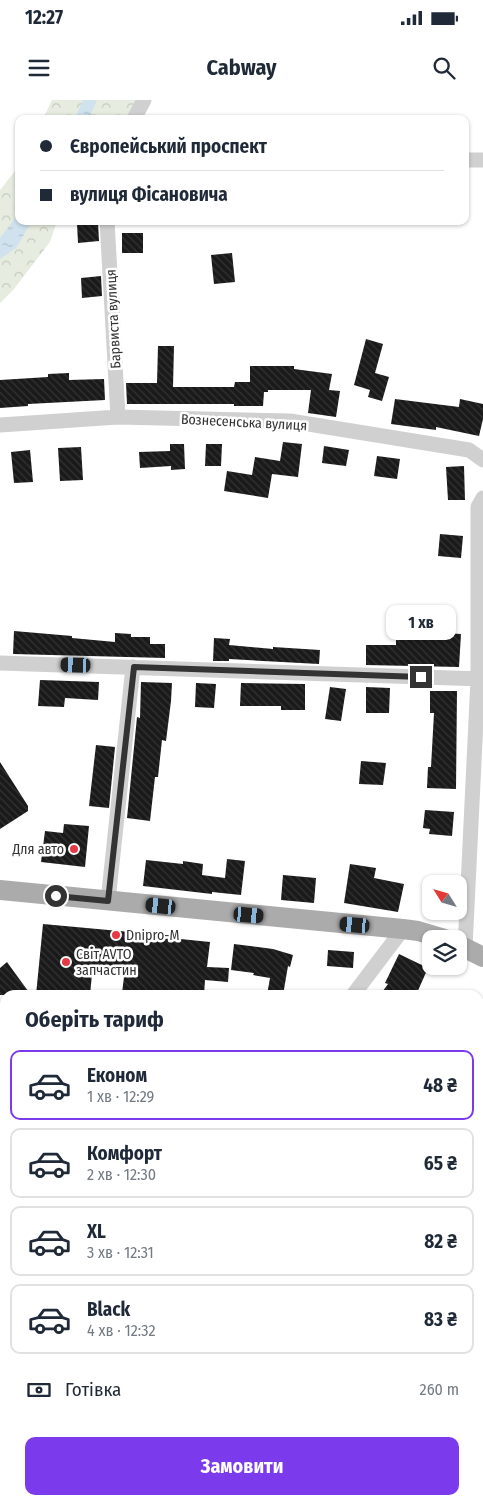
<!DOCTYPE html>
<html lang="uk">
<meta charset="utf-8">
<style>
body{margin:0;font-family:"Fira Sans Condensed",sans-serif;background:#f6f6f7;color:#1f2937;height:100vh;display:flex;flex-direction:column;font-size:19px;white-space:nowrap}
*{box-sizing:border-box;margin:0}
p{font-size:16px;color:#747a83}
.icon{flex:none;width:28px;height:28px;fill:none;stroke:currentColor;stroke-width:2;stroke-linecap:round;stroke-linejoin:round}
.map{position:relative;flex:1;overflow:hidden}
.details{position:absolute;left:0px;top:890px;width:484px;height:515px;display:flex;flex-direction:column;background:#fff;border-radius:15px 15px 0 0;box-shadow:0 1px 4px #0004}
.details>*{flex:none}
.guide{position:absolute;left:15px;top:15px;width:454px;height:110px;border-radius:10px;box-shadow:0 1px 4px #0004;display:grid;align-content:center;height:110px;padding:0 25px;background:#fff}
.needle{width:32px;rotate:307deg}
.buttons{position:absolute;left:422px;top:775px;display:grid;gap:10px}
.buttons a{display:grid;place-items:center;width:45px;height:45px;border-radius:10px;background:#fff;box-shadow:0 1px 4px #0004;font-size:25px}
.end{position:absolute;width:22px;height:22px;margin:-11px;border:6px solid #333;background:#fff;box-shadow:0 0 0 2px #fff}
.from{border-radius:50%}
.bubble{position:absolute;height:35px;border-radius:10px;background:#fff;box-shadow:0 1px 4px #0004;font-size:16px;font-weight:700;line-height:35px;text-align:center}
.car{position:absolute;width:15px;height:30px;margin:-15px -8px;border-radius:6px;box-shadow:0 0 4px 1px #0007;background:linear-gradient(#222 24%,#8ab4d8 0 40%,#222 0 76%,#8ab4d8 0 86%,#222 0)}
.guide b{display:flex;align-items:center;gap:18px;height:48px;font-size:19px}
.guide b+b{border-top:1px solid #e0e1e3}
.guide i{width:12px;height:12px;background:#1f2937}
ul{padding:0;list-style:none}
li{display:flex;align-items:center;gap:15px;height:70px;margin:0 10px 8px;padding:0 15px;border:2px solid #e0e1e3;border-radius:10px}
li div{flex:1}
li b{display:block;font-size:19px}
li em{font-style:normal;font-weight:700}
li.active{border-color:#7c3aed}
li>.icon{width:45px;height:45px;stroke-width:1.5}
h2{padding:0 25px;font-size:22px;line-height:60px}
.pay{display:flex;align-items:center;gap:12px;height:55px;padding:0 25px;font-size:19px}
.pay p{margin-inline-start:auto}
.cta{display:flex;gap:10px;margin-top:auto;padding:10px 25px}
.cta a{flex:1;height:58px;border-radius:10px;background:#7c3aed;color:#fff;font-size:20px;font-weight:700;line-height:58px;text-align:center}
.status{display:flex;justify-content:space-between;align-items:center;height:35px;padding:0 25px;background:#fff;direction:ltr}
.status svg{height:14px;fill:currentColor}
header{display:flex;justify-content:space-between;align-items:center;height:65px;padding:0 25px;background:#fff;font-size:22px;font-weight:700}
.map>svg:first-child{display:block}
.forest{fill:url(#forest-crowns)}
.water{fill:url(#water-ripples)}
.building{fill:url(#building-back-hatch)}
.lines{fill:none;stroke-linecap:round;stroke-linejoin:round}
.minor{stroke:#d0d0d0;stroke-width:15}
.major{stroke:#ababab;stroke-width:20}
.route{stroke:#333;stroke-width:6}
.poi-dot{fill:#e63946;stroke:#fff;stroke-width:2}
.labels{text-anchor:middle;stroke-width:5;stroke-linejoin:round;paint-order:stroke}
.street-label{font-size:14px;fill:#333;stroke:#fff}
.poi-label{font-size:14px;fill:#333;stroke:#fff;text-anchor:start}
</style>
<div class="status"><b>12:27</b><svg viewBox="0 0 49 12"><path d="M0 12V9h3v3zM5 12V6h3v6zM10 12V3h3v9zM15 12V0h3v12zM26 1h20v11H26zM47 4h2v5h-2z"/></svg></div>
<header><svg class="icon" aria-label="menu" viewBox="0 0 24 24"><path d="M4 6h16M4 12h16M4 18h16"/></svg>Cabway<svg class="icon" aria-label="search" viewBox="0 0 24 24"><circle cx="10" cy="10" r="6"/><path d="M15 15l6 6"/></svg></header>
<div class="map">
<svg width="483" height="1405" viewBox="0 0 483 1405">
<defs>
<pattern id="forest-crowns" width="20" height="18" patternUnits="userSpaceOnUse" patternTransform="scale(1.25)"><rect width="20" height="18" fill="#e6ecdf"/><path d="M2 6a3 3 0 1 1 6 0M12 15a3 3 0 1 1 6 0" fill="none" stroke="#c6cbc0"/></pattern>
<pattern id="water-ripples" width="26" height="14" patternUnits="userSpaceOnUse" patternTransform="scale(1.25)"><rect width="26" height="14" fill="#cfe2ee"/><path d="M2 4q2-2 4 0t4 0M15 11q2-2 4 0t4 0" fill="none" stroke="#b2c2cd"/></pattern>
<pattern id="building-back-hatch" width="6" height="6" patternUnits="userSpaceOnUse" patternTransform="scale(1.25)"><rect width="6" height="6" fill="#1a1a1a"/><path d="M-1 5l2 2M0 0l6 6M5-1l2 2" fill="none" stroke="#333"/></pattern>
</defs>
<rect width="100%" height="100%" fill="#fff"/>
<path class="forest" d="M52,0H137L126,19H43Z
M19,66V121H57L50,142L14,189L0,203V90Z"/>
<path class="water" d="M83,0H97L89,19H75Z
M19,113V121H32L16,148L0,159V138Z"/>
<path class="building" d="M98,122L99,141L78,143L77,124Z
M122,133H143V153H122Z
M232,153L235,182L214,184L211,155Z
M101,176L102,196L82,198L81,178Z
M366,239L383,244L375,273L389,277L382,301L368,297L370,290L354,285Z
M158,246H174L173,287H234L235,282H250V266H294V269L332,274L329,290L340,291L336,317L308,313L311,290H268V292H264L263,306H234V304H127L126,283H157Z
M69,273V280L104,279L105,300L28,304V306L0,308V280L48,277V274Z
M395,299L459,307L460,299L483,304V319L479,336L436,327V330L391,324Z
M283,342L302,344L298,377L272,374L268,398L224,391L227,371L252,375L255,357L280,361Z
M170,344H184L185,369L171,370V366L140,368L139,352L170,351Z
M206,344H222L221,366H205Z
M324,346L349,350L346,366L322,363Z
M81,347L83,380L60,381L58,348Z
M30,350L33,382L14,383L11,352Z
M377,356L400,359L397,379L374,376Z
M464,366L465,400H448L446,367Z
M440,434L463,436L461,458L438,456Z
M14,531L72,536V538L115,542V533L131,534V537H150V544H165V558L13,554Z
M430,532L461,534L459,567L366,565V545H396V534H430Z
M214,538L230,539L229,545L273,549V547L320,550L319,564L229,559V561H213Z
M40,580L99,582L98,600L65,598L64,607L38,606Z
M141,582L172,583L171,601L166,641L162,640L158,677H155L150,721L127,718L137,617L140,618Z
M196,583L216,584L214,608L195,607Z
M241,583L305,584V610H281V606H240Z
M330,587L346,589L341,621L325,619Z
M366,587L390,588L389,613H366Z
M430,591H457L456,689L427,688L428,667H431L434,613H430Z
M96,645L115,647L109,708L89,706Z
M361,661L386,663L383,685L359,684Z
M0,662L28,706V711L0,729Z
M425,710L454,712L452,736L429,734L430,729L423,728Z
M64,724L89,726L85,767L41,762L45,731L63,733Z
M227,759L245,761L241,795L212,792V794L143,786L146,760L183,764V761L203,764L202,775L225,778Z
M350,764L376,768L374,778L404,784L398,812L344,803Z
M283,775L316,778L314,803L281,800Z
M43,824L141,833V835L210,842L207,867L229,868L228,882L205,880L204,895L177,893L176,895H136L122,893L124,877L92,874L90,895H36Z
M234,844L273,849L293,855L290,867L288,866L283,895H267L270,878L253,875L254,873L231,870Z
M328,850L354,852L353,868L327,866Z
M399,854L428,868L416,895H380L388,884L385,883Z
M7,862L12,869L31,895H0V868Z"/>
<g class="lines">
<path class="minor" d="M134,19L144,0
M465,60H483
M107,121L118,317
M0,325L118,317L290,321L469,350L483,360
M0,563L483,579
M108,801L133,567
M465,848L478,579V407L483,398
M353,895L403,829
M0,1041L5,1043
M479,1240L483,1239
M0,1375H5
M479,1397V1405
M320,1400V1405"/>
<path class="major" d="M0,790L403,829L418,831L445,839
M459,845L483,857
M0,1156L5,1176
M60,1400L61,1405"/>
</g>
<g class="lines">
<path class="route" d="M56,796L108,801L134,567L421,577"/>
</g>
<g class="poi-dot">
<circle cx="74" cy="749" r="5"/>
<circle cx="116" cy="835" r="5"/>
<circle cx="66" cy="862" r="5"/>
</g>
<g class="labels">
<g class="street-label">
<text transform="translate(113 219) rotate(-93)" y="5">Барвиста вулиця</text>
<text transform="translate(244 322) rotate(3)" y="5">Вознесенська вулиця</text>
</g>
<g class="poi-label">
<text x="64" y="754" text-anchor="end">Для авто</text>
<text x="126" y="840">Dnipro-M</text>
<text x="76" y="859">Світ AVTO<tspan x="76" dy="16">запчастин</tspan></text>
</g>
</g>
</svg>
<div class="buttons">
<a><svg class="needle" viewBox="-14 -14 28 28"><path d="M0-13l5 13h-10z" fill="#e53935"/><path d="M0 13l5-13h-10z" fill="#747a83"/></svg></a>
<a><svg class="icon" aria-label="layers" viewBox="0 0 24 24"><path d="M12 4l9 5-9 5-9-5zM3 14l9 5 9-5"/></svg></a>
</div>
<i class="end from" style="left:56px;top:796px"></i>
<i class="end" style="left:421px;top:577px"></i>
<div class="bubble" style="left:386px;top:505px;width:70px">1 хв</div>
<i class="car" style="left:76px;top:565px;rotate:272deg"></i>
<i class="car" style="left:161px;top:806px;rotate:276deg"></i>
<i class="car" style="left:249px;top:815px;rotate:95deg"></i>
<i class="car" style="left:355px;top:825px;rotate:275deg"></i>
<div class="guide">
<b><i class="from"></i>Європейський проспект</b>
<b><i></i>вулиця Фісановича</b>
</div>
<section class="details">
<h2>Оберіть тариф</h2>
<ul>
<li class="active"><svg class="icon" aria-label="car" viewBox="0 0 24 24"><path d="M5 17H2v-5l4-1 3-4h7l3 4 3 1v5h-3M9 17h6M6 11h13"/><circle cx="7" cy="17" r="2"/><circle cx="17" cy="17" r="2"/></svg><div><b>Економ</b><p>1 хв · 12:29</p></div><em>48 ₴</em></li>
<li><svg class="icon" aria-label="car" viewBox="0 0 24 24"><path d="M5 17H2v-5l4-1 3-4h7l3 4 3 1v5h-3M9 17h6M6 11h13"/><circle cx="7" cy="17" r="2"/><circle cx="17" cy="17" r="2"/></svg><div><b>Комфорт</b><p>2 хв · 12:30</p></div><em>65 ₴</em></li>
<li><svg class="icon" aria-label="car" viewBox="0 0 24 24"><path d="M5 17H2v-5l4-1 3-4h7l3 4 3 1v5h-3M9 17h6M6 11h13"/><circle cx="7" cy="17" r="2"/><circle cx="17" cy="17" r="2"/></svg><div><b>XL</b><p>3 хв · 12:31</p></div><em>82 ₴</em></li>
<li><svg class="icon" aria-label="car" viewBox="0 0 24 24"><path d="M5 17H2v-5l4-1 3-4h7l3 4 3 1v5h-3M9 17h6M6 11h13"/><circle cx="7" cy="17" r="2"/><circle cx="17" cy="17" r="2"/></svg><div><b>Black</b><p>4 хв · 12:32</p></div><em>83 ₴</em></li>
</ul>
<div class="pay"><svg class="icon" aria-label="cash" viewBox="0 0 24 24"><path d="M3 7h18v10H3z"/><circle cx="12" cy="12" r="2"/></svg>Готівка<p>260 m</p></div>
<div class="cta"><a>Замовити</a></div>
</section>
</div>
